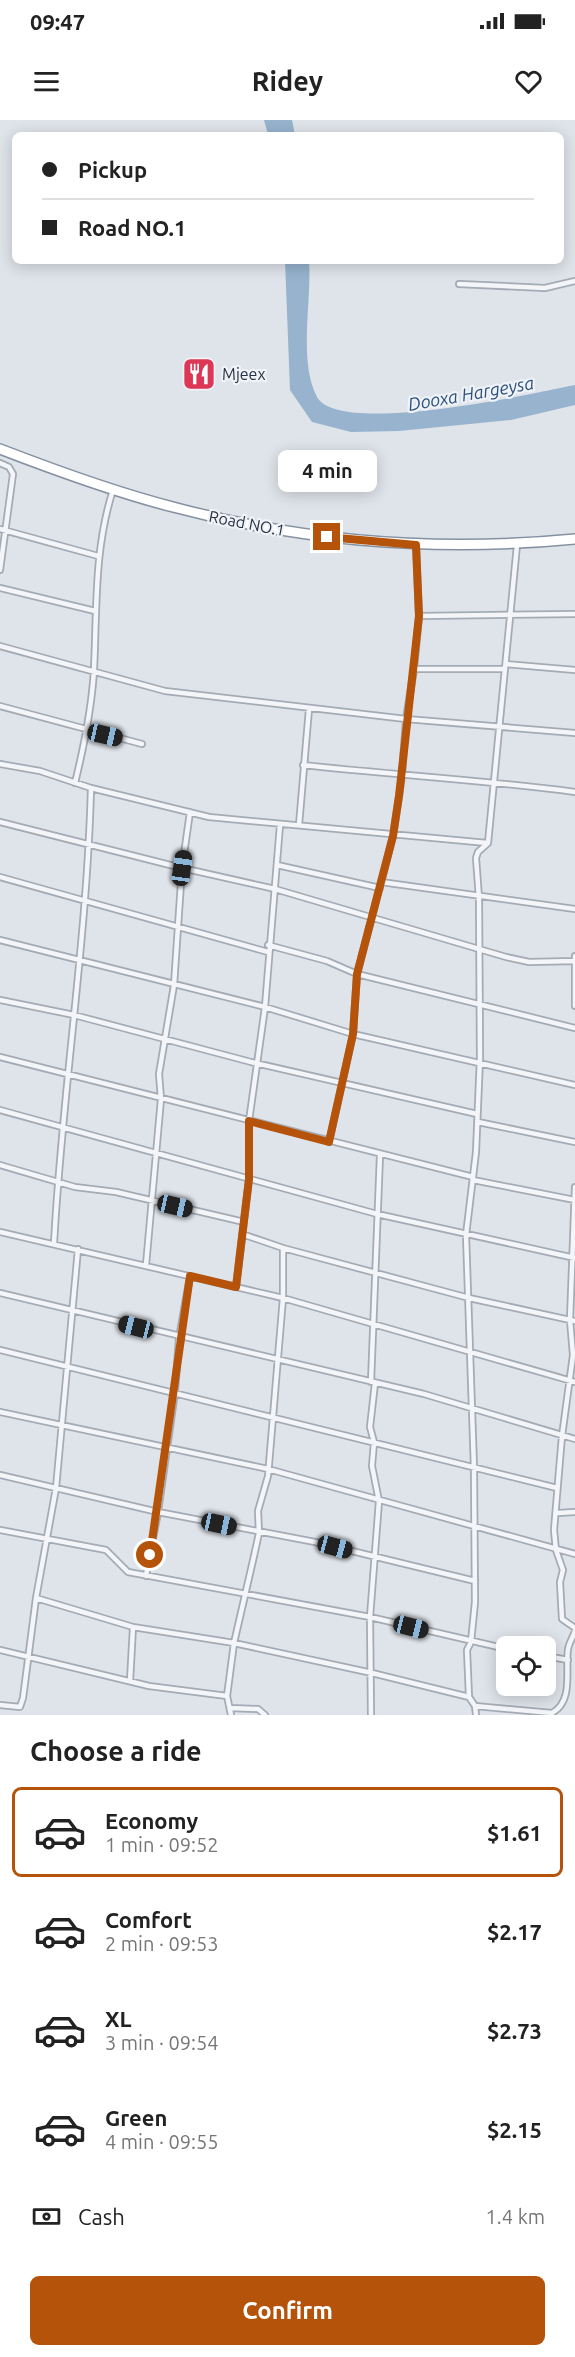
<!DOCTYPE html>
<meta charset="utf-8">
<style>
body{margin:0;font-family:Ubuntu,sans-serif;background:#f2f2f2;color:#222;height:100vh;display:flex;flex-direction:column;font-size:22px;white-space:nowrap}
*{box-sizing:border-box;margin:0}
p{font-size:20px;color:#767676}
.icon{flex:none;width:33px;height:33px;fill:none;stroke:currentColor;stroke-width:2;stroke-linecap:round;stroke-linejoin:round}
.map{position:relative;height:1595px;overflow:hidden}
.details{display:flex;flex-direction:column;background:#fff;flex:1}
.details>*{flex:none}
.banner{position:absolute;left:12px;top:12px;width:552px;height:132px;border-radius:9px;box-shadow:0 3px 15px #0003;display:grid;align-content:center;height:132px;padding:0 30px;background:#fff}
.fabs{position:absolute;left:496px;top:1516px;display:grid;gap:12px}
.fabs a{display:grid;place-items:center;width:60px;height:60px;border-radius:9px;background:#fff;box-shadow:0 3px 15px #0003;font-size:30px}
.end{position:absolute;width:27px;height:27px;margin:-14px;border:8px solid #b45309;background:#fff;box-shadow:0 0 0 3px #fff}
.from{border-radius:50%}
.bubble{position:absolute;height:42px;border-radius:9px;background:#fff;box-shadow:0 3px 15px #0003;font-size:20px;font-weight:700;line-height:42px;text-align:center}
.car{position:absolute;width:18px;height:36px;margin:-18px -9px;border-radius:8px;box-shadow:0 0 4px 2px #0007;background:linear-gradient(#222 24%,#8ab4d8 0 40%,#222 0 76%,#8ab4d8 0 86%,#222 0)}
.banner b{display:flex;align-items:center;gap:21px;height:57px;font-size:22px}
.banner b+b{border-top:2px solid #e0e0e0}
.banner i{width:15px;height:15px;background:#222}
ul{padding:0;list-style:none}
li{display:flex;align-items:center;gap:18px;height:90px;margin:0 12px 9px;padding:0 18px;border:3px solid transparent;border-radius:9px}
li div{flex:1}
li b{display:block;font-size:22px}
li em{font-style:normal;font-weight:700}
li.on{border-color:#b45309}
li>.icon{width:54px;height:54px;stroke-width:1.5}
h2{padding:0 30px;font-size:27px;line-height:72px}
.pay{display:flex;align-items:center;gap:15px;height:66px;padding:0 30px;font-size:22px}
.pay p{margin-inline-start:auto}
.primary-button{display:flex;gap:12px;margin-top:auto;padding:12px 30px}
.primary-button a{flex:1;height:69px;border-radius:9px;background:#b45309;color:#fff;font-size:24px;font-weight:700;line-height:69px;text-align:center}
.status{display:flex;justify-content:space-between;align-items:center;height:42px;padding:0 30px;background:#fff;direction:ltr}
.status svg{height:16px;fill:currentColor}
header{display:flex;justify-content:space-between;align-items:center;height:78px;padding:0 30px;background:#fff;font-size:27px;font-weight:700}
.map>svg:first-child{display:block}
.water{fill:#97b3ce}
.lines{fill:none;stroke-linecap:round;stroke-linejoin:round}
.street-casing{stroke:#a4abb5;stroke-width:8}
.highway-casing{stroke:#8591a2;stroke-width:12}
.street{stroke:#f3f5f8;stroke-width:4.5}
.highway{stroke:#fff;stroke-width:9}
.route{stroke:#b45309;stroke-width:8}
.labels{text-anchor:middle;stroke-width:4.5;stroke-linejoin:round;paint-order:stroke}
.poi-label{font-size:16px;fill:#263243;stroke:#eff3f7;text-anchor:start}
.street-label{font-size:16px;fill:#263243;stroke:#eff3f7}
.water-label{font-size:18px;font-style:italic;fill:#2c527c;stroke:#eff3f7}
</style>
<div class="status"><b>09:47</b><svg viewBox="0 0 49 12"><path d="M0 12V9h3v3zM5 12V6h3v6zM10 12V3h3v9zM15 12V0h3v12zM26 1h20v11H26zM47 4h2v5h-2z"/></svg></div>
<header><svg class="icon" aria-label="menu" viewBox="0 0 24 24"><path d="M4 6h16M4 12h16M4 18h16"/></svg>Ridey<svg class="icon" aria-label="heart" viewBox="0 0 24 24"><path d="M12 20l-8-8c-3-5 5-10 8-4 3-6 11-1 8 4z"/></svg></header>
<div class="map">
<svg width="575" height="1595" viewBox="0 0 575 1595">
<rect width="100%" height="100%" fill="#dfe4ea"/>
<path class="water" d="M264,0H292L295,15H268Z
M285,141H309C312,181 298,241 317,277C339,317 535,273 575,265V285L511,300L399,311L351,312L312,302L290,270Z"/>
<g class="lines">
<g class="street-casing">
<path id="street" d="M459,164L545,168L575,161
M0,343L9,347L13,354L0,450
M0,409L98,436
M0,468L95,491
M419,496L575,494
M0,526L165,571L406,599L575,613
M506,544L575,550
M414,549H505
M0,586L142,624
M0,644L40,651L91,668L209,697L487,723
M303,645C394,655 485,660 575,672
M75,663C84,626 92,587 94,549C97,488 94,429 113,370
M0,702L182,748L275,769L506,837L529,842L575,841
M299,705L309,589
M277,745L380,768
M0,757L268,832
M381,762L575,789
M0,820L265,887L353,914L575,965
M268,825L327,841L357,854L575,908
M575,836V886
M0,880L74,895L251,942L477,994
M0,937L473,1057
M0,990L377,1094L575,1138
M478,1002L575,1022
M329,1022L353,914L357,854L393,716L402,656L406,599L414,549L419,496L416,425
M0,1045L75,1067L116,1072L244,1102
M473,1060L575,1080
M575,1067L570,1200L573,1235L562,1316L554,1410L556,1430L563,1450L560,1462L562,1499L575,1508
M0,1112L283,1178L575,1262
M242,1114L283,1128L469,1178L575,1201
M54,1124C62,972 87,821 91,668
M146,1145L161,979L159,954L174,865L182,748L190,692
M236,1167L249,1059V1001L265,887L280,705
M0,1173L424,1274L575,1319
M0,1230L557,1368
M371,1262L380,1035
M0,1292L268,1349L575,1434
M0,1355L158,1392L315,1422L475,1461
M558,1393L575,1392
M0,1410L106,1430L128,1452L370,1497L507,1529
M146,1456L158,1392L175,1272L179,1218L190,1156
M36,1478L133,1507L234,1523L372,1553L469,1577
M0,1530L149,1566L227,1576
M546,1536L568,1540
M130,1561L133,1507
M0,1585L20,1587L23,1578L36,1478L56,1368L78,1129
M475,1586L552,1593C574,1581 565,1550 568,1529C569,1523 573,1517 575,1511
M230,1588L258,1589L265,1595
M231,1595L227,1576L234,1523L254,1436L259,1413L258,1391L268,1356L283,1178V1128
M371,1595L370,1497L379,1381L372,1346L374,1322L370,1307L375,1263
M476,1595L475,1586L469,1577L467,1530L471,1522L475,1482L474,1348L466,1115L476,1032L480,938L479,778L476,738L478,732L488,723L517,425"/>
</g>
<g class="highway-casing">
<path id="highway" d="M0,329C57,351 114,372 173,387C304,422 440,432 575,419"/>
</g>
<use href="#street" class="street"/>
<use href="#highway" class="highway"/>
</g>
<g class="lines">
<path class="route" d="M150,1435L190,1156L236,1167L249,1059V1001L329,1022L353,914L357,854L393,716L399,676L419,496L416,425L327,417"/>
</g>
<defs>
<g id="restaurant-square" transform="scale(1.725)"><rect x="-9" y="-9" width="18" height="18" rx="4" fill="#dc3754" stroke="#eff3f7"/><path d="M-5-6h1v4h1v-4h1v4h1v-4h1v5L-1.5 .5V6h-2V.5L-5-1ZM5-6V6H3V1.5H1.5Q1.5-4 5-6Z" fill="#fff"/></g>
</defs>
<g fill-rule="evenodd">
<use href="#restaurant-square" x="199" y="254"/>
</g>
<g class="labels">
<g class="poi-label">
<text x="222" y="260">Mjeex</text>
</g>
<g class="street-label">
<text transform="translate(247 403) rotate(11)" y="6">Road NO.1</text>
</g>
<g class="water-label">
<text transform="translate(471 274) rotate(-10)" y="6">Dooxa Hargeysa</text>
</g>
</g>
</svg>
<div class="fabs">
<a><svg class="icon" aria-label="locate" viewBox="0 0 24 24"><circle cx="12" cy="12" r="6"/><path d="M12 2v4M12 18v4M2 12h4M18 12h4"/></svg></a>
</div>
<i class="end from" style="left:150px;top:1435px"></i>
<i class="end" style="left:327px;top:417px"></i>
<div class="bubble" style="left:278px;top:330px;width:99px">4 min</div>
<i class="car" style="left:105px;top:615px;rotate:103deg"></i>
<i class="car" style="left:182px;top:748px;rotate:8deg"></i>
<i class="car" style="left:175px;top:1086px;rotate:103deg"></i>
<i class="car" style="left:136px;top:1207px;rotate:284deg"></i>
<i class="car" style="left:219px;top:1404px;rotate:102deg"></i>
<i class="car" style="left:335px;top:1427px;rotate:105deg"></i>
<i class="car" style="left:411px;top:1507px;rotate:104deg"></i>
<div class="banner">
<b><i class="from"></i>Pickup</b>
<b><i></i>Road NO.1</b>
</div>
</div>
<section class="details">
<h2>Choose a ride</h2>
<ul>
<li class="on"><svg class="icon" aria-label="car" viewBox="0 0 24 24"><path d="M5 17H2v-5l4-1 3-4h7l3 4 3 1v5h-3M9 17h6M6 11h13"/><circle cx="7" cy="17" r="2"/><circle cx="17" cy="17" r="2"/></svg><div><b>Economy</b><p>1 min · 09:52</p></div><em>$1.61</em></li>
<li><svg class="icon" aria-label="car" viewBox="0 0 24 24"><path d="M5 17H2v-5l4-1 3-4h7l3 4 3 1v5h-3M9 17h6M6 11h13"/><circle cx="7" cy="17" r="2"/><circle cx="17" cy="17" r="2"/></svg><div><b>Comfort</b><p>2 min · 09:53</p></div><em>$2.17</em></li>
<li><svg class="icon" aria-label="car" viewBox="0 0 24 24"><path d="M5 17H2v-5l4-1 3-4h7l3 4 3 1v5h-3M9 17h6M6 11h13"/><circle cx="7" cy="17" r="2"/><circle cx="17" cy="17" r="2"/></svg><div><b>XL</b><p>3 min · 09:54</p></div><em>$2.73</em></li>
<li><svg class="icon" aria-label="car" viewBox="0 0 24 24"><path d="M5 17H2v-5l4-1 3-4h7l3 4 3 1v5h-3M9 17h6M6 11h13"/><circle cx="7" cy="17" r="2"/><circle cx="17" cy="17" r="2"/></svg><div><b>Green</b><p>4 min · 09:55</p></div><em>$2.15</em></li>
</ul>
<div class="pay"><svg class="icon" aria-label="cash" viewBox="0 0 24 24"><path d="M3 7h18v10H3z"/><circle cx="12" cy="12" r="2"/></svg>Cash<p>1.4 km</p></div>
<div class="primary-button"><a>Confirm</a></div>
</section>
